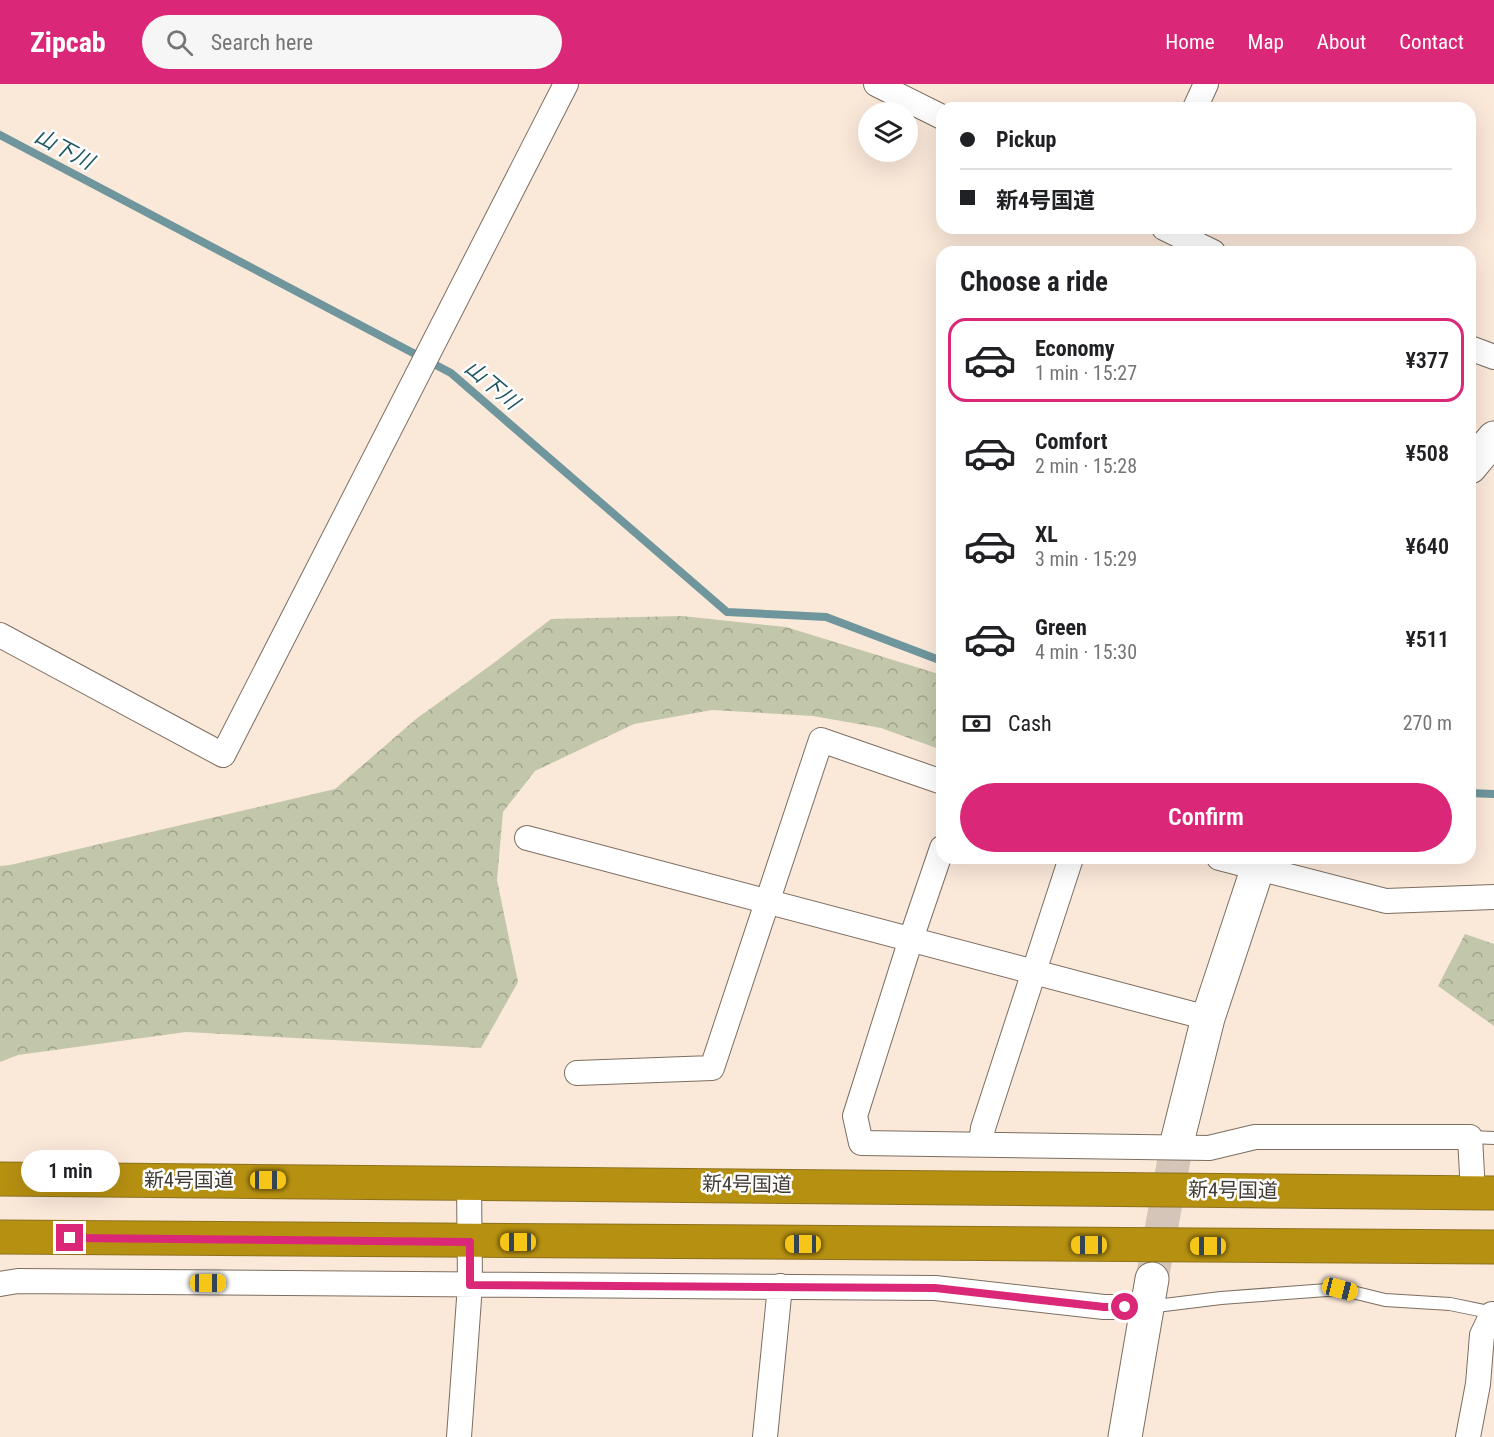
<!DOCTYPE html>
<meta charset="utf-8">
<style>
body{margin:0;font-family:"Roboto Condensed","Noto Sans JP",sans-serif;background:#f6f6f6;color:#202124;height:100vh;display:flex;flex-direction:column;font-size:22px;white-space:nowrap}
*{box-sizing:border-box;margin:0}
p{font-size:20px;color:#757577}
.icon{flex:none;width:33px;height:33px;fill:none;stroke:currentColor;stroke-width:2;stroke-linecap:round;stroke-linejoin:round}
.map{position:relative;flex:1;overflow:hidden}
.drawer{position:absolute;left:936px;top:162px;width:540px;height:618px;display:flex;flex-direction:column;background:#fff;border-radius:18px;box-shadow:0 6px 24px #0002}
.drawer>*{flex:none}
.banner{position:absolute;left:936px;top:18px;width:540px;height:132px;border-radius:18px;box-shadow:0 6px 24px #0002;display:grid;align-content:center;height:132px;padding:0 24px;background:#fff}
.controls{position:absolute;left:858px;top:18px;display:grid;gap:12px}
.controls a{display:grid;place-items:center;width:60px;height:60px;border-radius:50%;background:#fff;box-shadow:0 6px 24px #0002;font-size:30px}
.end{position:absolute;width:27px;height:27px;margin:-14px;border:8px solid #db2777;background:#fff;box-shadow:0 0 0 3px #fff}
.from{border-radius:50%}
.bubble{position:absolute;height:42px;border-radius:21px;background:#fff;box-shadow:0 6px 24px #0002;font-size:20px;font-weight:600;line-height:42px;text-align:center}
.car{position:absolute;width:18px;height:36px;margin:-18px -9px;border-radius:8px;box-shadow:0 0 4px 2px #0007;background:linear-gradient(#f5c518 24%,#345 0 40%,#f5c518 0 76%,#345 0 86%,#f5c518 0)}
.banner b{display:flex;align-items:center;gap:21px;height:57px;font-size:22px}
.banner b+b{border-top:2px solid #e0e0e0}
.banner i{width:15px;height:15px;background:#202124}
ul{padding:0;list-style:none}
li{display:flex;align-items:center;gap:18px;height:84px;margin:0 12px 9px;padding:0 12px;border:3px solid transparent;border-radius:18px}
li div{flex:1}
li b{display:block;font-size:22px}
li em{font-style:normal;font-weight:600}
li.active{border-color:#db2777}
li>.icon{width:54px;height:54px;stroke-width:1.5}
h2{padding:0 24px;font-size:27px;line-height:72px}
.pay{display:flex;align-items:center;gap:15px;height:66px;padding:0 24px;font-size:22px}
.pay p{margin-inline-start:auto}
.action{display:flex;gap:12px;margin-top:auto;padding:12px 24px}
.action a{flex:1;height:69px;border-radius:36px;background:#db2777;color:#fff;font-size:24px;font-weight:600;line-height:69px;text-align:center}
header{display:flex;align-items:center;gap:36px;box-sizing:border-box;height:84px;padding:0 30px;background:#db2777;color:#fff}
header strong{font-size:28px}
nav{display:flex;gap:33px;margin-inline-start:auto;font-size:21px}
.search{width:420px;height:54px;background:#f6f6f6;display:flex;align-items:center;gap:15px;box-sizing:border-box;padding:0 21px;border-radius:33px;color:#757577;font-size:22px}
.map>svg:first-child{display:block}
.forest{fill:url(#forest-crowns)}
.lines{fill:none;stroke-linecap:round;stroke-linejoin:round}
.stream{stroke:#6e969c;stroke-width:8}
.secondary-tunnel{stroke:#d5c5b8;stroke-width:33;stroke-dasharray:33 16;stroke-linecap:butt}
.lane-casing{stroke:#7d6e61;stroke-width:14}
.street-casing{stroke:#7d6e61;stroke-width:26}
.secondary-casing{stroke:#7d6e61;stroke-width:35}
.highway-casing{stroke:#8d721e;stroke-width:35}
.lane{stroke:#fff;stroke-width:12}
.street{stroke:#fff;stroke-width:24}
.secondary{stroke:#fff;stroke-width:33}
.highway{stroke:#b69011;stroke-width:33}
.route{stroke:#db2777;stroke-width:8}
.labels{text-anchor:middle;stroke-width:5;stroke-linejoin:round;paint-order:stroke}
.street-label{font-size:20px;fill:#423b35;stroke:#fff}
.water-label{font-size:21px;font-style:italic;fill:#1f5860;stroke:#fff}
</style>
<header>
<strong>Zipcab</strong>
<div class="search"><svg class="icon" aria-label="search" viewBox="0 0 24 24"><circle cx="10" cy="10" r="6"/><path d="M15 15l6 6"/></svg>Search here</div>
<nav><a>Home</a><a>Map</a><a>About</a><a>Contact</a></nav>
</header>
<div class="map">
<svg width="1494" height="1353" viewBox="0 0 1494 1353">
<defs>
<pattern id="forest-crowns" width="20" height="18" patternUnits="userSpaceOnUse" patternTransform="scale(1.5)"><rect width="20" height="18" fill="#c3c7aa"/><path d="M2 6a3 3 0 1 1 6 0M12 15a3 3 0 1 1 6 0" fill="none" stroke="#a0a38b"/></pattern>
</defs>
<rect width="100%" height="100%" fill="#fae8d9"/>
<path class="forest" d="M682,532L786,543L942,591V666L881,644L813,632L712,626L634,640L535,687L503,728L497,796L518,898L481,964L186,948L18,971L0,978V782L10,781L335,705L416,635L491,581L551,535Z
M1465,850L1494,860V942L1438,902Z"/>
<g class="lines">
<path class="stream" d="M0,51L451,289L727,528L826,533L942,577
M1470,709L1494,710"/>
<path class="secondary-tunnel" d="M1152,1195L1178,1054"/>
<g class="lane-casing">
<path id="lane" d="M1470,1053L1494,1054
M1148,1223L1221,1214L1340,1205L1385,1216L1450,1220L1494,1229"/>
</g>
<g class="street-casing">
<path id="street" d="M876,0L942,33
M1195,24L1206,0
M1164,144L1213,168
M1470,264L1494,273
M0,551L223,671L566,0
M527,754L1208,934
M942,764L911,855L855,1032L861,1059L1209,1064L1255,1053H1470L1473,1109
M1219,774L1386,817L1494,813
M577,989L712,984L821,656L942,698
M981,1059L983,1044L1071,774
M0,1200L18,1197L935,1204L1104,1223H1147
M459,1353L470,1201L469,1098
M765,1353L780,1202
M1468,1353L1478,1300L1482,1251L1492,1230"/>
</g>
<g class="secondary-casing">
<path id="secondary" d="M1470,383L1494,354
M1178,1054L1208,934L1261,774
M1125,1353L1152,1195"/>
</g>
<g class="highway-casing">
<path id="highway" d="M0,1095L1494,1109
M0,1153L1494,1163"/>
</g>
<use href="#lane" class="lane"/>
<use href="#street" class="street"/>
<use href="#secondary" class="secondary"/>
<use href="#highway" class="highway"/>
</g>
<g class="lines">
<path class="route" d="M70,1154L470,1158V1201L935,1204L1104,1223H1125"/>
</g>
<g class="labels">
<g class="street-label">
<text x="189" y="1103">新4号国道</text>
<text transform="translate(747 1100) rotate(1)" y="7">新4号国道</text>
<text transform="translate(1233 1106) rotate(1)" y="7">新4号国道</text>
</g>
<g class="water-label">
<text transform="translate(64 65) rotate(28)" y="7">山下川</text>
<text transform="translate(492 301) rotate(40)" y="7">山下川</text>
</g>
</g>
</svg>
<div class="controls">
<a><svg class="icon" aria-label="layers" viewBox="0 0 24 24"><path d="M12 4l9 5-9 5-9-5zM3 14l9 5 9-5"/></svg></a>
</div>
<i class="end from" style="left:1125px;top:1223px"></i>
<i class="end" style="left:70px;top:1154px"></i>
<div class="bubble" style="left:21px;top:1066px;width:99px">1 min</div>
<i class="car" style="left:268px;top:1096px;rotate:90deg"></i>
<i class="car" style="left:518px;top:1158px;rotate:270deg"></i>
<i class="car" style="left:803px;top:1160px;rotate:270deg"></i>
<i class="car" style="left:1089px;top:1161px;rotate:270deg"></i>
<i class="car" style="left:1208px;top:1162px;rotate:270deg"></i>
<i class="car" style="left:208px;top:1199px;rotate:90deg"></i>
<i class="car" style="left:1340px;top:1205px;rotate:104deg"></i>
<div class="banner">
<b><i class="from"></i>Pickup</b>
<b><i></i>新4号国道</b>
</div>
<section class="drawer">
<h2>Choose a ride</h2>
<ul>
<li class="active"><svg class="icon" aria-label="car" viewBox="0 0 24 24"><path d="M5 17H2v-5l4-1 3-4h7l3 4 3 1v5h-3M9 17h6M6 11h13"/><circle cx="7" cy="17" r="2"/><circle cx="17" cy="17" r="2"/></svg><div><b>Economy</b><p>1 min · 15:27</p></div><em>¥377</em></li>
<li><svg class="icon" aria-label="car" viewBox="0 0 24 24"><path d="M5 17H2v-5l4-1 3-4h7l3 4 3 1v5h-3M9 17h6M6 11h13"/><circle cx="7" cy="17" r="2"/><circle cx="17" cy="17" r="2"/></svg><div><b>Comfort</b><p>2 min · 15:28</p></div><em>¥508</em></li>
<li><svg class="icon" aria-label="car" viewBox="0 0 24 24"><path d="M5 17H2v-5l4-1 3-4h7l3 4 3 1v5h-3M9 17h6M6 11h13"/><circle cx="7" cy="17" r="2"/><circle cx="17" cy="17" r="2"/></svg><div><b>XL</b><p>3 min · 15:29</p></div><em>¥640</em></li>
<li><svg class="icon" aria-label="car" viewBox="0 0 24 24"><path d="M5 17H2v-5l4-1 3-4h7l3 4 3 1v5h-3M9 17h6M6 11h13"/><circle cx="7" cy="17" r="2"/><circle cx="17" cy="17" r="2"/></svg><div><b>Green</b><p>4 min · 15:30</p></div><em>¥511</em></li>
</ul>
<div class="pay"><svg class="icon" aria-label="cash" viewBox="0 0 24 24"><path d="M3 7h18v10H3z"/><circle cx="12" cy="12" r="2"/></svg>Cash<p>270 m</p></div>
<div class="action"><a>Confirm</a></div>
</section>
</div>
